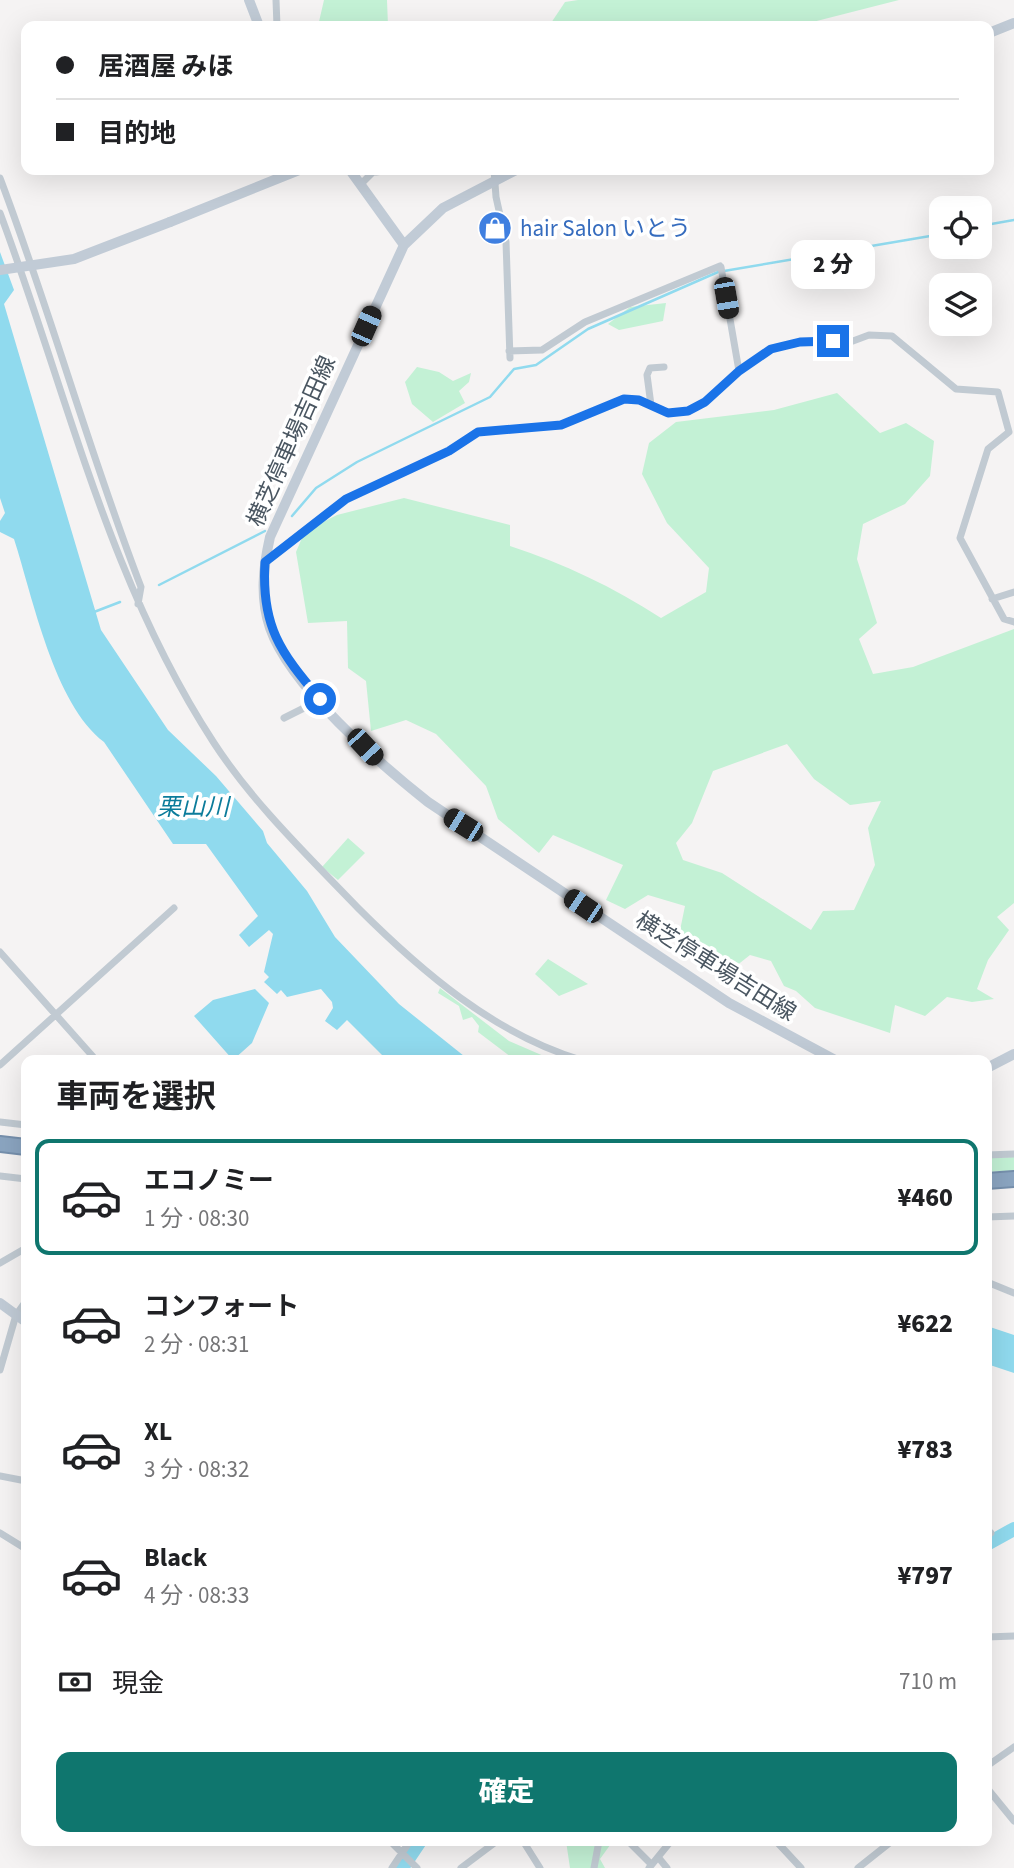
<!DOCTYPE html>
<html lang="ja">
<meta charset="utf-8">
<style>
body{margin:0;font-family:"Source Sans 3","Noto Sans JP",sans-serif;background:#f2f2f2;color:#202124;height:100vh;display:flex;flex-direction:column;font-size:26px;white-space:nowrap}
*{box-sizing:border-box;margin:0}
p{font-size:23px;color:#757577}
.icon{flex:none;width:38px;height:38px;fill:none;stroke:currentColor;stroke-width:2;stroke-linecap:round;stroke-linejoin:round}
.map{position:relative;flex:1;overflow:hidden}
.drawer{position:absolute;left:21px;top:1055px;width:971px;height:791px;display:flex;flex-direction:column;background:#fff;border-radius:14px;box-shadow:0 7px 28px #0002}
.drawer>*{flex:none}
.guide{position:absolute;left:21px;top:21px;width:973px;height:154px;border-radius:14px;box-shadow:0 7px 28px #0002;display:grid;align-content:center;height:154px;padding:0 35px;background:#fff}
.tools{position:absolute;left:929px;top:196px;display:grid;gap:14px}
.tools a{display:grid;place-items:center;width:63px;height:63px;border-radius:14px;background:#fff;box-shadow:0 7px 28px #0002;font-size:35px}
.end{position:absolute;width:32px;height:32px;margin:-16px;border:9px solid #1a73e8;background:#fff;box-shadow:0 0 0 4px #fff}
.from{border-radius:50%}
.bubble{position:absolute;height:49px;border-radius:14px;background:#fff;box-shadow:0 7px 28px #0002;font-size:23px;font-weight:800;line-height:49px;text-align:center}
.car{position:absolute;width:21px;height:42px;margin:-21px -10px;border-radius:9px;box-shadow:0 0 5px 2px #0007;background:linear-gradient(#222 24%,#8ab4d8 0 40%,#222 0 76%,#8ab4d8 0 86%,#222 0)}
.guide b{display:flex;align-items:center;gap:24px;height:66px;font-size:26px}
.guide b+b{border-top:2px solid #e0e0e0}
.guide i{width:18px;height:18px;background:#202124}
ul{padding:0;list-style:none}
li{display:flex;align-items:center;gap:21px;height:116px;margin:0 14px 10px;padding:0 21px;border:4px solid transparent;border-radius:14px}
li div{flex:1}
li b{display:block;font-size:26px}
li em{font-style:normal;font-weight:800}
li.current{border-color:#0f766e}
li>.icon{width:63px;height:63px;stroke-width:1.5}
h2{padding:0 35px;font-size:32px;line-height:84px}
.pay{display:flex;align-items:center;gap:18px;height:77px;padding:0 35px;font-size:26px}
.pay p{margin-inline-start:auto}
.button{display:flex;gap:14px;margin-top:auto;padding:14px 35px}
.button a{flex:1;height:80px;border-radius:14px;background:#0f766e;color:#fff;font-size:28px;font-weight:800;line-height:80px;text-align:center}
.map>svg:first-child{display:block}
.green{fill:#c3f1d5;fill-rule:evenodd}
.water{fill:#90daee}
.lines{fill:none;stroke-linecap:round;stroke-linejoin:round}
.stream{stroke:#90daee;stroke-width:2.5}
.river{stroke:#90daee;stroke-width:14}
.highway-casing{stroke:#7690ad;stroke-width:18}
.street{stroke:#c1cad2;stroke-width:7}
.secondary{stroke:#c1cbd6;stroke-width:10}
.highway{stroke:#8ba5c1;stroke-width:14}
.secondary-bridge{stroke:#c1cbd6;stroke-width:10}
.route{stroke:#1a73e8;stroke-width:9}
.labels{text-anchor:middle;stroke-width:7;stroke-linejoin:round;paint-order:stroke}
.shop-label{font-size:23px;fill:#366cbe;stroke:#fff;text-anchor:start}
.street-label{font-size:23px;fill:#4a5661;stroke:#fff}
.water-label{font-size:24px;font-style:italic;fill:#0c7c9b;stroke:#fff}
</style>
<div class="map">
<svg width="1014" height="1868" viewBox="0 0 1014 1868">
<rect width="100%" height="100%" fill="#f5f3f3"/>
<path class="green" d="M324,0H387L388,26H318Z
M578,0H899L797,26H549L565,2Z
M666,303L663,321L619,330L608,324L630,307Z
M417,367L439,372L453,381L471,373L469,382L459,391L465,403L433,422L412,404L405,382Z
M837,393L880,433L906,423L934,441L930,476L905,504L863,524L857,559L877,623L859,639L873,674L913,667L1014,629V903L997,917L1009,930L988,960L977,989L994,999L972,1002L947,997L925,1016L895,1005L890,1033L815,1008L796,991L784,986L771,961L750,955L731,970L678,940L685,906L648,895L625,909L606,900L623,865L553,835L539,853L498,819L486,786L436,734L406,720L371,731L366,681L348,668L347,621L308,623L296,552L305,531L337,515L404,498L510,525V546C565,564 613,587 661,618L706,592L709,568L667,523L642,474L649,443L676,422L774,410ZM787,744L814,779L850,805L881,801L868,828L875,865L854,910L823,911L811,930L722,873L683,860L676,843L692,823L713,771Z
M348,838L365,853L338,880L322,867Z
M548,959L588,984L559,996L535,974Z
M440,988L509,1041L553,1060H515L478,1032L479,1026L472,1017L463,1020L459,1006L438,993Z
M1014,1157V1171L987,1172V1158Z
M566,1841H613L600,1859L605,1868H570Z"/>
<path class="water" d="M0,252L14,290L4,304L101,630L168,730L216,776L263,831L267,843L307,891L335,937L399,1004L469,1060H387L347,1020L337,1030L325,1021L333,1008L332,1002L321,989L287,997L281,990L277,994L264,982L269,977L264,972L273,934L269,930L249,947L239,935L258,916L206,844H173L104,742C54,704 33,598 14,539L0,532V521L5,513L0,498Z
M255,989L269,1003L252,1043L233,1060L194,1016L213,1000Z
M987,1326L1014,1335V1373L987,1364Z"/>
<g class="lines">
<path class="stream" d="M980,226L1014,220
M292,516L316,488L357,462L490,397L514,369L536,365L588,329L718,272L942,234
M159,585L265,531
M94,612L120,602"/>
<path class="river" d="M987,1544L1014,1529
M402,1868L420,1841"/>
<g class="highway-casing">
<path id="highway" d="M0,1144L26,1147
M987,1181L1014,1179"/>
</g>
<path class="street" d="M276,0L277,26
M494,170L496,197L506,242L510,358
M376,172L391,170
M0,178C51,313 89,452 141,587L138,604
M360,185L375,170
M0,213C67,392 108,581 214,743C253,803 308,856 358,908C421,971 494,1034 581,1060
M721,267L739,371
M509,351L542,350L585,322L720,266
M651,405L647,375L650,368L664,367
M265,561L346,499L449,451L478,432L561,425L624,399L639,400L669,413L688,411L705,402L739,371L771,349L800,342L853,341L869,335L892,336L956,389L998,392L1009,432L988,449L960,538L1004,619L1014,622
M992,599L1014,592
M284,718L320,700
M0,952L96,1060
M0,1065L174,908
M0,1122L26,1125
M987,1155L1014,1154
M0,1176L26,1179
M987,1217L1014,1216
M0,1263L26,1248
M987,1282L1014,1293
M0,1370L16,1315L26,1301
M0,1476L26,1481
M0,1533L26,1549
M987,1535L991,1533
M987,1637L1014,1636
M987,1766L1014,1747
M987,1788L1014,1821
M390,1841L417,1868
M523,1841L540,1868
M628,1841L651,1864
M776,1841L801,1868
M658,1857L667,1868
M392,1868L410,1841
M461,1868L497,1841
M594,1868L599,1841
M649,1868L671,1841
M858,1868L892,1841"/>
<path class="secondary" d="M249,0L259,26
M989,33L1014,23
M350,170L404,245
M516,170L443,208L404,245L270,537C263,568 260,598 270,628C290,686 380,764 428,802L729,1003L835,1060
M170,222L299,170
M987,1068L1014,1054
M0,1303L26,1322"/>
<use href="#highway" class="highway"/>
<path class="secondary-bridge" d="M0,270L74,259L170,222"/>
</g>
<g class="lines">
<path class="route" d="M320,699C280,652 261,626 265,562L346,499L449,451L478,432L561,425L624,399L639,400L668,413L688,411L705,402L739,371L771,349L800,342L833,341"/>
</g>
<defs>
<g id="shop-disc" transform="scale(1.75)"><circle r="9.5" fill="#3f7fe0" stroke="#fff"/><path d="M-5-2.5h2.3a2.7 3.5 0 0 1 5.4 0H5L5.5 6h-11ZM-1.5-2.5h3a1.5 2.3 0 0 0-3 0Z" fill="#fff"/></g>
</defs>
<g fill-rule="evenodd">
<use href="#shop-disc" x="495" y="228"/>
</g>
<g class="labels">
<g class="shop-label">
<text x="520" y="236">hair Salon いとう</text>
</g>
<g class="street-label">
<text transform="translate(291 441) rotate(-66)" y="8">横芝停車場吉田線</text>
<text transform="translate(716 966) rotate(32)" y="8">横芝停車場吉田線</text>
</g>
<g class="water-label">
<text x="193" y="815">栗山川</text>
</g>
</g>
</svg>
<div class="tools">
<a><svg class="icon" aria-label="locate" viewBox="0 0 24 24"><circle cx="12" cy="12" r="6"/><path d="M12 2v4M12 18v4M2 12h4M18 12h4"/></svg></a>
<a><svg class="icon" aria-label="layers" viewBox="0 0 24 24"><path d="M12 4l9 5-9 5-9-5zM3 14l9 5 9-5"/></svg></a>
</div>
<i class="end from" style="left:320px;top:699px"></i>
<i class="end" style="left:833px;top:341px"></i>
<div class="bubble" style="left:791px;top:240px;width:84px">2 分</div>
<i class="car" style="left:726px;top:298px;rotate:170deg"></i>
<i class="car" style="left:366px;top:326px;rotate:24deg"></i>
<i class="car" style="left:365px;top:747px;rotate:137deg"></i>
<i class="car" style="left:463px;top:825px;rotate:302deg"></i>
<i class="car" style="left:583px;top:906px;rotate:304deg"></i>
<div class="guide">
<b><i class="from"></i>居酒屋 みほ</b>
<b><i></i>目的地</b>
</div>
<section class="drawer">
<h2>車両を選択</h2>
<ul>
<li class="current"><svg class="icon" aria-label="car" viewBox="0 0 24 24"><path d="M5 17H2v-5l4-1 3-4h7l3 4 3 1v5h-3M9 17h6M6 11h13"/><circle cx="7" cy="17" r="2"/><circle cx="17" cy="17" r="2"/></svg><div><b>エコノミー</b><p>1 分 · 08:30</p></div><em>¥460</em></li>
<li><svg class="icon" aria-label="car" viewBox="0 0 24 24"><path d="M5 17H2v-5l4-1 3-4h7l3 4 3 1v5h-3M9 17h6M6 11h13"/><circle cx="7" cy="17" r="2"/><circle cx="17" cy="17" r="2"/></svg><div><b>コンフォート</b><p>2 分 · 08:31</p></div><em>¥622</em></li>
<li><svg class="icon" aria-label="car" viewBox="0 0 24 24"><path d="M5 17H2v-5l4-1 3-4h7l3 4 3 1v5h-3M9 17h6M6 11h13"/><circle cx="7" cy="17" r="2"/><circle cx="17" cy="17" r="2"/></svg><div><b>XL</b><p>3 分 · 08:32</p></div><em>¥783</em></li>
<li><svg class="icon" aria-label="car" viewBox="0 0 24 24"><path d="M5 17H2v-5l4-1 3-4h7l3 4 3 1v5h-3M9 17h6M6 11h13"/><circle cx="7" cy="17" r="2"/><circle cx="17" cy="17" r="2"/></svg><div><b>Black</b><p>4 分 · 08:33</p></div><em>¥797</em></li>
</ul>
<div class="pay"><svg class="icon" aria-label="cash" viewBox="0 0 24 24"><path d="M3 7h18v10H3z"/><circle cx="12" cy="12" r="2"/></svg>現金<p>710 m</p></div>
<div class="button"><a>確定</a></div>
</section>
</div>
